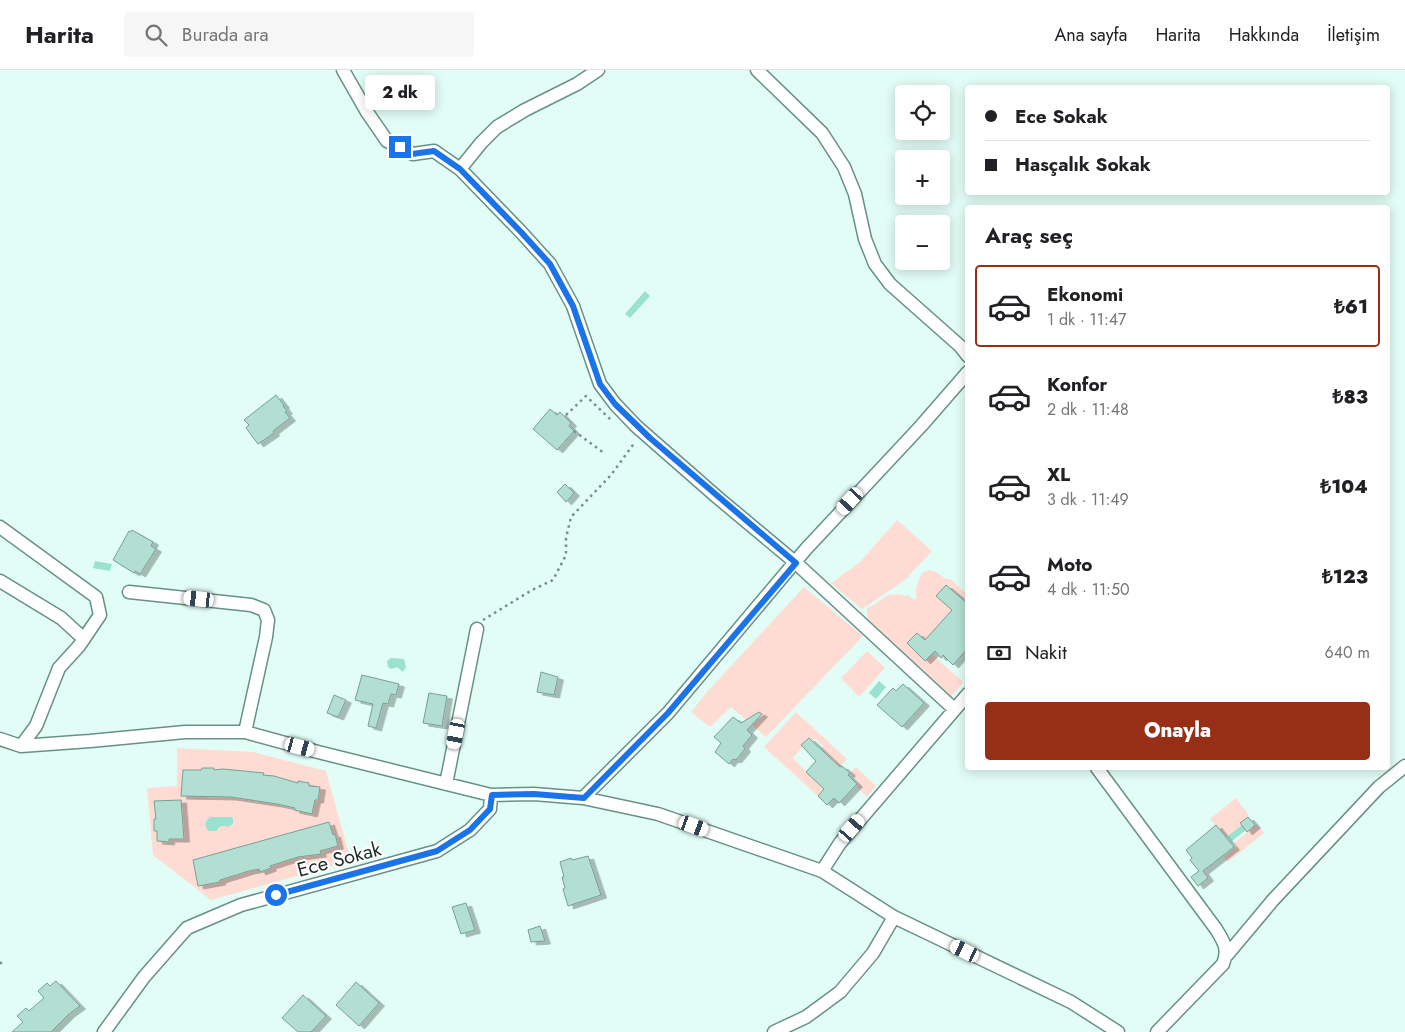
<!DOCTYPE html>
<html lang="tr">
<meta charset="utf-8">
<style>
body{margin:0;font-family:Jost,sans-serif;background:#f6f6f6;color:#202124;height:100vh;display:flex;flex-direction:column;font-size:19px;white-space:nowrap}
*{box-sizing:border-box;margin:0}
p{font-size:16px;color:#757577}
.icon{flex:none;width:28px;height:28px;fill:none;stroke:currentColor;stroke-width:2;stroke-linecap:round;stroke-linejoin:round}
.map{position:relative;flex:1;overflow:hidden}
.side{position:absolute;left:965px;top:135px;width:425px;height:565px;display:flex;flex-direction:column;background:#fff;border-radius:5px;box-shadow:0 2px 12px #0003}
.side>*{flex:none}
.hud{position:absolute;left:965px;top:15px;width:425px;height:110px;border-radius:5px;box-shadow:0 2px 12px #0003;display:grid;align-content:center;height:110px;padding:0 20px;background:#fff}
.fabs{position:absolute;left:895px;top:15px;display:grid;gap:10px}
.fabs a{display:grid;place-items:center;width:55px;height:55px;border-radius:5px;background:#fff;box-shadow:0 2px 12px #0003;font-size:25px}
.end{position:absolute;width:22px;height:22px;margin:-11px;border:6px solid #1a73e8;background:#fff;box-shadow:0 0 0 2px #fff}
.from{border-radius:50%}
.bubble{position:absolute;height:35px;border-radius:5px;background:#fff;box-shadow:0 2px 12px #0003;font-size:16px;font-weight:800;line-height:35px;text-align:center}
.car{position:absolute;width:15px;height:30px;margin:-15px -8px;border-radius:6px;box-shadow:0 0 4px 1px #0007;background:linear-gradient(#fff 24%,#345 0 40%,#fff 0 76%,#345 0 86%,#fff 0)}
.hud b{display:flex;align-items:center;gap:18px;height:48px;font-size:19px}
.hud b+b{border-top:1px solid #e0e0e0}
.hud i{width:12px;height:12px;background:#202124}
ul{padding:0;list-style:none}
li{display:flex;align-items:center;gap:15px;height:82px;margin:0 10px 8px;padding:0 10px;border:2px solid transparent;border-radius:5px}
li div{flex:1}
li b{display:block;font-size:19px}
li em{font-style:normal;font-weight:800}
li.selected{border-color:#972f16}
li>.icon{width:45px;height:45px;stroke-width:1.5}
h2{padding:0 20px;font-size:22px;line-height:60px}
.pay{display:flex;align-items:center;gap:12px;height:55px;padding:0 20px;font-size:19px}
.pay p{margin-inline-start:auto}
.primary-button{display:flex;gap:10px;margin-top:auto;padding:10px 20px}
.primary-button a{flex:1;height:58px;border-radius:5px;background:#972f16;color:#fff;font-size:20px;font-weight:800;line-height:58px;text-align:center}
header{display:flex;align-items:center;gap:30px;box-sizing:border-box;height:70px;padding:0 25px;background:#fff;border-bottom:1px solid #e0e0e0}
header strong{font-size:24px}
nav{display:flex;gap:28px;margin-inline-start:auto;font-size:18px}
.search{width:350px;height:45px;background:#f6f6f6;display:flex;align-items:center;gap:12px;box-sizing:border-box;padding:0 18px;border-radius:5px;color:#757577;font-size:19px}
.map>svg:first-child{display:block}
.green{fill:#fedcd3}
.water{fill:#9ae1cf}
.building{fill:#b3dfd3;stroke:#75a095;filter:url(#shadow)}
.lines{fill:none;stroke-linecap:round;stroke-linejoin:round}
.street-casing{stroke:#679186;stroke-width:15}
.path{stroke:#798f89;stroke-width:2.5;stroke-dasharray:2.5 4;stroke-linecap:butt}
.street{stroke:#fff;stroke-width:12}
.route{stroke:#1a73e8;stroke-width:6}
.labels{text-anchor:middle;stroke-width:4;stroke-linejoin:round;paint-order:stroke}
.street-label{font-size:20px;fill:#1a2b27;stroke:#fff}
</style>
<header>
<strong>Harita</strong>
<div class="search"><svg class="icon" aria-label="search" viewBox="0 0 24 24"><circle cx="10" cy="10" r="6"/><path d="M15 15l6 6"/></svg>Burada ara</div>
<nav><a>Ana sayfa</a><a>Harita</a><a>Hakkında</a><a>İletişim</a></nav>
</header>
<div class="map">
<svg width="1405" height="962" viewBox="0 0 1405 962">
<defs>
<filter id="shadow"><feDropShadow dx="5.5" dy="3" stdDeviation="0" flood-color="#0004"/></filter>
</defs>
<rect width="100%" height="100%" fill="#e2fdf6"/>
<path class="green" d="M897,450L932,481L905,510L862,539L831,513L859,493Z
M929,500L936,502L946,509H950L967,524V586L963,583L953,594L944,585L941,588L935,581L932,584L963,612L951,627L868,549L867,538C887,530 881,521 906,526L908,525L914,530L917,527C914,519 919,510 922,503Z
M804,517L863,566L766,667L731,637L710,657L691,642L707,622Z
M867,581L885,598L859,627L841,608Z
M796,642L847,689L840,697L821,678L823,676L815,669L813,671L808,668L802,675L803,676L793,688L824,719L818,726L764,677Z
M177,678L253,682L326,701L351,791L211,830L153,785L147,718L177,716Z
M856,697L876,716L867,727L857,717L858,712L850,703Z
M1236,728L1249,745L1240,753L1242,755L1226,767L1210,749Z
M1257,754L1264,763L1228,792L1224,787L1237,776L1234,773Z"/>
<path class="water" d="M645,221L650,226L630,248L625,244Z
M95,491L112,494L110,501L93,498Z
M391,588L404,589L406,597L403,602L397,597L391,599L388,597L387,591Z
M879,611L886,617L876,629L869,623Z
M211,747H231L233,748V754L228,757C224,755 218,756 217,761H209C204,757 204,750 211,747Z
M1242,755L1246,760L1232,771L1228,766Z"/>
<path class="building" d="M276,325L284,335L283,336L287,341L285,342L290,348L273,361L274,363L258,374L246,358L249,355L244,350Z
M550,339L557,345L560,342L571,353L569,356L574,361L557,380L533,359Z
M565,414L574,423L566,432L557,422Z
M132,460L153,472L151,476L156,479L140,504L135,501L134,503L113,490L129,461L131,462Z
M946,515L968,534V578L953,595L943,585L941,588L935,581L925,591L907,573L917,563L925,570L952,540L936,526Z
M541,602L558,607L554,625L537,622Z
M362,605L399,614L396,625L391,624L388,634L383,633L376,658L368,656L373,634L355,630Z
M903,614L924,633L902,657L877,635L893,618L896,621Z
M429,623L447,626L442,656L423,653Z
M334,625L346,630L338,647L327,643Z
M759,642L762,644L747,660L752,665L743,676L745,679L736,690L733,689L729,694L715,682L721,673L714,667L733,647L741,653Z
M809,668L840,697L842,696L850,703L848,705L857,714L839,733L834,728L827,735L818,726L824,719L806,702L816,691L801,675Z
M202,698H214V700L223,699L264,703L263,705L274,706L298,713V711L309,713V716L320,717L318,730H315L312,744L294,740L295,738L277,734L231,727L181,726L183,700H201Z
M181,730L184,769H169V772L157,771V761H154V749H156L154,731Z
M1248,747L1255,755L1247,762L1240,753Z
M329,752L333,765L335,764L338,776L320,781L321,784L298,787L270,796L271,798L260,802L259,799L249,801L220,810V812L198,816L193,790Z
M1216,755L1234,777L1203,801L1208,808L1198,816L1191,807L1199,801L1190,790L1192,788L1186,780Z
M588,786L601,825L568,836L563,819L565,818L562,807H564L560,792L571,788L572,790Z
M466,833L475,860L461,864L452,837Z
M540,856L545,871L531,872L528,860Z
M56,911L80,936L69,944L51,962H12L23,952L17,946L26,938L29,941L44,928L38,921L47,913L50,916Z
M356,912L379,933L359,956L336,935Z
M303,925L326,946L311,962H298L282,948Z"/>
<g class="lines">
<g class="street-casing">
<path id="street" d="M343,0L367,42L387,71L413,84L434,81L460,99L521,162L550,194L573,236L600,314L615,334L636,356L717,427L796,493L954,639
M757,0L822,63L844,97L855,124L865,169L875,194L890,214L960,276L968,286
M460,99L481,73L497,57L525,40L577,14L598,0
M0,457L96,527L100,545L79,576L59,598L36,656L21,676
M0,511L61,548L84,569
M129,522L251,535L264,540L268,550L266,567L245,662
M0,669L21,676L90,671L185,662H245L318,682L491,725L534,724L583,728L668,643L806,479L921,356L968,302
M1097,698L1216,859C1224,872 1229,879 1223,894L1157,962
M446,714L477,559
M583,728L658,744L822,801L840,773L968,624
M894,847L1071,932L1118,962
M1227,885L1273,830L1379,717L1405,696
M104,962L144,907L187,858L241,835L437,781L470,760L490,739L491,725
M774,962L806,947L840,922L873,883L894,847L822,801"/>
</g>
<path class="path" d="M566,345L586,326L611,350
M574,361L604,383
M483,550L532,520L553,510L566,485V468L571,447L611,405L635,372
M0,892L4,896"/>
<use href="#street" class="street"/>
</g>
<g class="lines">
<path class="route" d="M276,825L437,781L470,760L490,739L492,725L534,724L584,728L668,643L796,493L650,368L615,334L600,314L573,236L550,194L521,162L460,99L434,81L412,84L400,77"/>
</g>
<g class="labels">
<g class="street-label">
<text transform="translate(339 789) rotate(-15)" y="7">Ece Sokak</text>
</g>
</g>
</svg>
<div class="fabs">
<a><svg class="icon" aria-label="locate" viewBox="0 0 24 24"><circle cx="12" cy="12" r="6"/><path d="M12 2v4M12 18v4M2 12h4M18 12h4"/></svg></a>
<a>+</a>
<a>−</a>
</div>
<i class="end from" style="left:276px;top:825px"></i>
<i class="end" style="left:400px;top:77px"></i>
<div class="bubble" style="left:365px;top:5px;width:70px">2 dk</div>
<i class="car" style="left:850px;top:431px;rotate:222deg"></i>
<i class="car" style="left:199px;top:529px;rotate:276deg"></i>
<i class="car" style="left:456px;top:664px;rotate:191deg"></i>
<i class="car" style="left:300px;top:677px;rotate:105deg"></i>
<i class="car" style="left:694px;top:756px;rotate:110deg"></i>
<i class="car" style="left:852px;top:758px;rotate:41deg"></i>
<i class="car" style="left:965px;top:881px;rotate:296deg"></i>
<div class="hud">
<b><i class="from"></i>Ece Sokak</b>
<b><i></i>Hasçalık Sokak</b>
</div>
<section class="side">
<h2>Araç seç</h2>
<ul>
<li class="selected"><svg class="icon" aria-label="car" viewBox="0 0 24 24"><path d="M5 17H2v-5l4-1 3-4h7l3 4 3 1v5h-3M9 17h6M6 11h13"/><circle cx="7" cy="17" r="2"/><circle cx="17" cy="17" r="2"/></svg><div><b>Ekonomi</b><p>1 dk · 11:47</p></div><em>₺61</em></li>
<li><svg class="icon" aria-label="car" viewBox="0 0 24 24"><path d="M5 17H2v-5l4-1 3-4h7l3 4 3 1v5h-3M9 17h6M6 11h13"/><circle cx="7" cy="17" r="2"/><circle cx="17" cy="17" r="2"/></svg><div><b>Konfor</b><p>2 dk · 11:48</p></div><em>₺83</em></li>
<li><svg class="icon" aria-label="car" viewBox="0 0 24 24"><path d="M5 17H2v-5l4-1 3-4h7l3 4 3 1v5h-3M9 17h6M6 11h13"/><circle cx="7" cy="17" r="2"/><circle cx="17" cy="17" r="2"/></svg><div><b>XL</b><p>3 dk · 11:49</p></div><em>₺104</em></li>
<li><svg class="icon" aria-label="car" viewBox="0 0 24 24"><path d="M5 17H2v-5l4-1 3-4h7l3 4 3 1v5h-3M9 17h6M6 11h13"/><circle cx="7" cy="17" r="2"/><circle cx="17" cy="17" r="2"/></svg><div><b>Moto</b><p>4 dk · 11:50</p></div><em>₺123</em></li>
</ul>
<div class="pay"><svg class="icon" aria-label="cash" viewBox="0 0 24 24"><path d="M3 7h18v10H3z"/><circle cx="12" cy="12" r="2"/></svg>Nakit<p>640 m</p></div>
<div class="primary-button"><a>Onayla</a></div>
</section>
</div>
